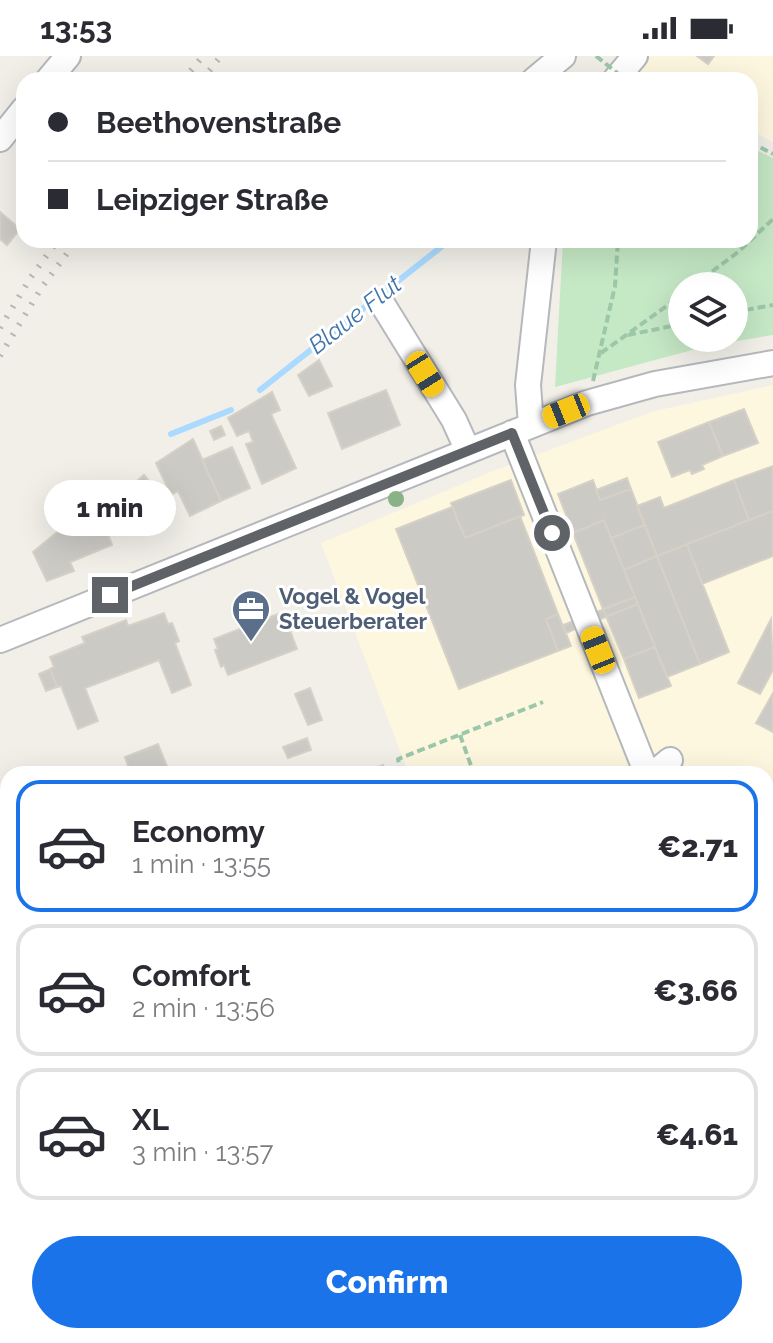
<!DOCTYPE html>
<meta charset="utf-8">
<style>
body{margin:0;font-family:Raleway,sans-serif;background:#f7f7f7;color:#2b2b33;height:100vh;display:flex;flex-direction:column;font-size:30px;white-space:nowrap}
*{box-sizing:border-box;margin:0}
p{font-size:26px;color:#7c7c81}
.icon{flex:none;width:44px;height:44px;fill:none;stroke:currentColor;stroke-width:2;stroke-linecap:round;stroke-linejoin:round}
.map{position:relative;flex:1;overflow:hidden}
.panel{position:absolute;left:0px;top:710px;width:774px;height:578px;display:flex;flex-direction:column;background:#fff;border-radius:24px 24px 0 0;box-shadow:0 8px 32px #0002}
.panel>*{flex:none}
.guide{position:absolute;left:16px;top:16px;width:742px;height:176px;border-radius:24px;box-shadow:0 8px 32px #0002;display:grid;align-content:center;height:176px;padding:0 32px;background:#fff}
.tools{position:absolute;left:668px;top:216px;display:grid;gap:16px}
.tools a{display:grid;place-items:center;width:80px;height:80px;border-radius:50%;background:#fff;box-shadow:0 8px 32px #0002;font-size:40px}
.end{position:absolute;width:36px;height:36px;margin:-18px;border:10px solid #5f6368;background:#fff;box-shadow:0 0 0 4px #fff}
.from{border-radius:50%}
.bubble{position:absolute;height:56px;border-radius:28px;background:#fff;box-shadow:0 8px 32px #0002;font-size:26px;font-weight:800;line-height:56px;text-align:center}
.car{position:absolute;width:24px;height:48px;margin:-24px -12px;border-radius:10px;box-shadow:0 0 6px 2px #0007;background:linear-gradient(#f5c518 24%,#345 0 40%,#f5c518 0 76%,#345 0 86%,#f5c518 0)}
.guide b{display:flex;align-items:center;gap:28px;height:76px;font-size:30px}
.guide b+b{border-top:2px solid #e1e1e2}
.guide i{width:20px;height:20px;background:#2b2b33}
ul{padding:14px 0 0;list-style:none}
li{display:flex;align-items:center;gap:24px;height:132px;margin:0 16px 12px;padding:0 16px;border:4px solid #e1e1e2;border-radius:24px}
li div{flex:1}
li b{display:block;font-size:30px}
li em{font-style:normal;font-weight:800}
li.on{border-color:#1a73e8}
li>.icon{width:72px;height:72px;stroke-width:1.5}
.button{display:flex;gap:16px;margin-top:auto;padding:16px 32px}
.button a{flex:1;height:92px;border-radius:48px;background:#1a73e8;color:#fff;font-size:32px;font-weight:800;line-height:92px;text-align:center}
.status{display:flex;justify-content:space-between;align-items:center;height:56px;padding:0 40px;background:#fff;direction:ltr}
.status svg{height:22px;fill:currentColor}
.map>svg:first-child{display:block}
.commercial{fill:#fef7e0}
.green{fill:#c5e8c5;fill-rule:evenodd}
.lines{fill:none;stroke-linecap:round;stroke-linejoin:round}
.stream{stroke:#aadaff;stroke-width:6}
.building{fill:#cccac5;stroke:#d6d1c6;stroke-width:2}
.minor-casing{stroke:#b5b8bc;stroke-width:28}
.path{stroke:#9cc7a9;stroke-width:4;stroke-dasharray:8 4;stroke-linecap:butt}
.minor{stroke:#fff;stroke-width:24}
.rail{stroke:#b6b7b8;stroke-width:6;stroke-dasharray:2 10;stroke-linecap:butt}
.path-bridge{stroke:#9cc7a9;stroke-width:4;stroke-dasharray:8 4;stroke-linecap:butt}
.tree{fill:#89b387}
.route{stroke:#5f6368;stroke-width:10}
.labels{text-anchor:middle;stroke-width:6;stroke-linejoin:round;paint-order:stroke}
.service-label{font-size:22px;font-weight:bold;fill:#4e5e75;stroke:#fff;text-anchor:start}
.water-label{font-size:24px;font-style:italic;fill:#4174aa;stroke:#fff}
</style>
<div class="status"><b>13:53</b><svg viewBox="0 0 49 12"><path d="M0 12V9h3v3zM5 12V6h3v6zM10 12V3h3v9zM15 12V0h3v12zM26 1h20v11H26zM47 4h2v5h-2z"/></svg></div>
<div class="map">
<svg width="773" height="1287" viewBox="0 0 773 1287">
<rect width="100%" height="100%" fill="#f1efe8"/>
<path class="commercial" d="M649,0H773V86L750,74V24H653L636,15Z
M773,329V779L766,774V718H676L670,704L643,718H409L321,487L493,415L651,356Z
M408,1280H614L616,1287H414Z"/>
<path class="green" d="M750,91L773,102V279L707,290L555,331L563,184H750ZM682,230H734V282H682Z
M773,809V981L766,963V812Z
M309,1280H408L414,1287H305Z"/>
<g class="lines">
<path class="stream" d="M260,334L450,184
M171,378L231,354"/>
</g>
<path class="building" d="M697,0H714L708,8Z
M0,156L20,173L7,189L0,183Z
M319,304L332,330L309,340L298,319Z
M386,334L400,369L342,393L328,357Z
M272,336L280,354L271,358L296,412L262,428L246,388L253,386L249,375L237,380L228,362Z
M744,353L758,387L723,400L709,366Z
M709,366L723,400L702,409L704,413L692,418L690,414L672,421L658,386Z
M221,370L225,379L214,384L210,375Z
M193,383L221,445L190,460L178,435L171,439L156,407Z
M232,391L250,432L221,445L202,404Z
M773,410V455L749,464L734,424Z
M144,419L158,436L108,478L112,489L70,506L74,515L47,525L33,496L114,429L126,435Z
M627,422L631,433L600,444L596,434Z
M511,424L524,459L465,482L451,447Z
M593,424L600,444L631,433L645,469L611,482L604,464L573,477L558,438Z
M734,424L749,464L657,500L637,450L660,441L664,452Z
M452,451L465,482L520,460L558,558L546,563L558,595L459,633L396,473Z
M773,455V500L702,528L687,488Z
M604,464L635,541L603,553L573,477Z
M645,469L657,500L624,514L611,482Z
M687,488L729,596L700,608L657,500Z
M657,500L700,608L667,621L624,514Z
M635,541L655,591L624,603L603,553Z
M635,541L638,548L566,577L563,569Z
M283,556L297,593L228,619L224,609L221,611L215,594L218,593L214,583Z
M164,557L168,568L172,567L179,585L175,587L191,629L172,637L159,604L85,632L98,665L78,673L61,630L57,631L50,613L54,611L50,601L85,587L82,581L126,564L128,570Z
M558,558L571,590L558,595L546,563Z
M771,563L773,614L760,638L738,627Z
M655,591L671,630L639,642L624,603Z
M50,613L57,631L46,635L39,618Z
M310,632L322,664L308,669L295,638Z
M773,637V676L756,667Z
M307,682L311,694L288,702L283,691Z
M158,688L170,718H131L125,701Z
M383,709L388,718H363Z
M4,773L8,783V805L0,808V774Z
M766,1100L773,1112V1143L766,1146Z
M773,1143V1176L766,1179V1146Z
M225,1280H252L254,1287H227Z
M252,1280H279L281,1287H254Z
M461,1280H614L616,1287H466Z"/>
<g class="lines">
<g class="minor-casing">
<path id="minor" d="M48,24L68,0
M534,24L563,0
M615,24L635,0
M0,83L24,53
M383,249L454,364L468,395
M531,369L528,329L544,184
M512,377L647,718
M0,584L587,347L655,328L773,307
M653,718L670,704
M766,791L773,795
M766,1022L773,1040
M0,1285L23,1280"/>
</g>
<path class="path" d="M750,86L773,98
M693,230L738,196L773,163
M734,256L773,249
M628,279L682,268
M601,297L682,239
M593,325L615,230L618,184
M460,679L474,718
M401,718L398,703L543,646
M400,1280L406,1287"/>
<use href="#minor" class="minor"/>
<path class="rail" d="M183,24L203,0
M202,24L221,0
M0,272L31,221L58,184
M0,300L42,231L77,184"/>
<path class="path-bridge" d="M596,0L626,24"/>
</g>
<circle class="tree" cx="396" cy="443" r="8"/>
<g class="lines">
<path class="route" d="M110,539L512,377L552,477"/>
</g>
<defs>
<g id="office-pin" transform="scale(2)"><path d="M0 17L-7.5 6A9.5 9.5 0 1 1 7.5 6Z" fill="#5c6f8a" stroke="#fff"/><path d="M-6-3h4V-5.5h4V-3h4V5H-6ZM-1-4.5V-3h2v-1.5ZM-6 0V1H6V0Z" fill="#fff"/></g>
</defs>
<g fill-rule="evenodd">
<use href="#office-pin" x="251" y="553"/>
</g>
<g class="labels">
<g class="service-label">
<text x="279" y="548">Vogel &amp; Vogel<tspan x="279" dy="25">Steuerberater</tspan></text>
</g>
<g class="water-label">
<text transform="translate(355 259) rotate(-38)" y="8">Blaue Flut</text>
</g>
</g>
</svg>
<div class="tools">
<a><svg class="icon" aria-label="layers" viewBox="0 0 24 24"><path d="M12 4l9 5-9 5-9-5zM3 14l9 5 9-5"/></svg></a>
</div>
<i class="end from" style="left:552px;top:477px"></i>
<i class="end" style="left:110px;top:539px"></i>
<div class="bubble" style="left:44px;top:424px;width:132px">1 min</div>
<i class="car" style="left:425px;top:318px;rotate:148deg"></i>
<i class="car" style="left:566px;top:355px;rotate:248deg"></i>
<i class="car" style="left:598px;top:594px;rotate:338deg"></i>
<div class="guide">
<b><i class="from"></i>Beethovenstraße</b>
<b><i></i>Leipziger Straße</b>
</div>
<section class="panel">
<ul>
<li class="on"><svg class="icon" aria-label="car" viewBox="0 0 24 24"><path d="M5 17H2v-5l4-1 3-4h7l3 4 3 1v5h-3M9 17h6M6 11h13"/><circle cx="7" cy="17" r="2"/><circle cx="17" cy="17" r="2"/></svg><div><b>Economy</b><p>1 min · 13:55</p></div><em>€2.71</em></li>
<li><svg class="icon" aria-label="car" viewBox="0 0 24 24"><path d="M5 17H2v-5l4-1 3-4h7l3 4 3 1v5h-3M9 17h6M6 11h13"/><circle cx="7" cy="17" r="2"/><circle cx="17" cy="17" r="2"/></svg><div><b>Comfort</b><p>2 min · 13:56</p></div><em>€3.66</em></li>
<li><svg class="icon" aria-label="car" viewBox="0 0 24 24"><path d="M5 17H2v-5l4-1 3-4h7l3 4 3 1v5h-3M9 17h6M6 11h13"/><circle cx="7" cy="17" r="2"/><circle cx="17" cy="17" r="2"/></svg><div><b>XL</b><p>3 min · 13:57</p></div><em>€4.61</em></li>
</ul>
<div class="button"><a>Confirm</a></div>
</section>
</div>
